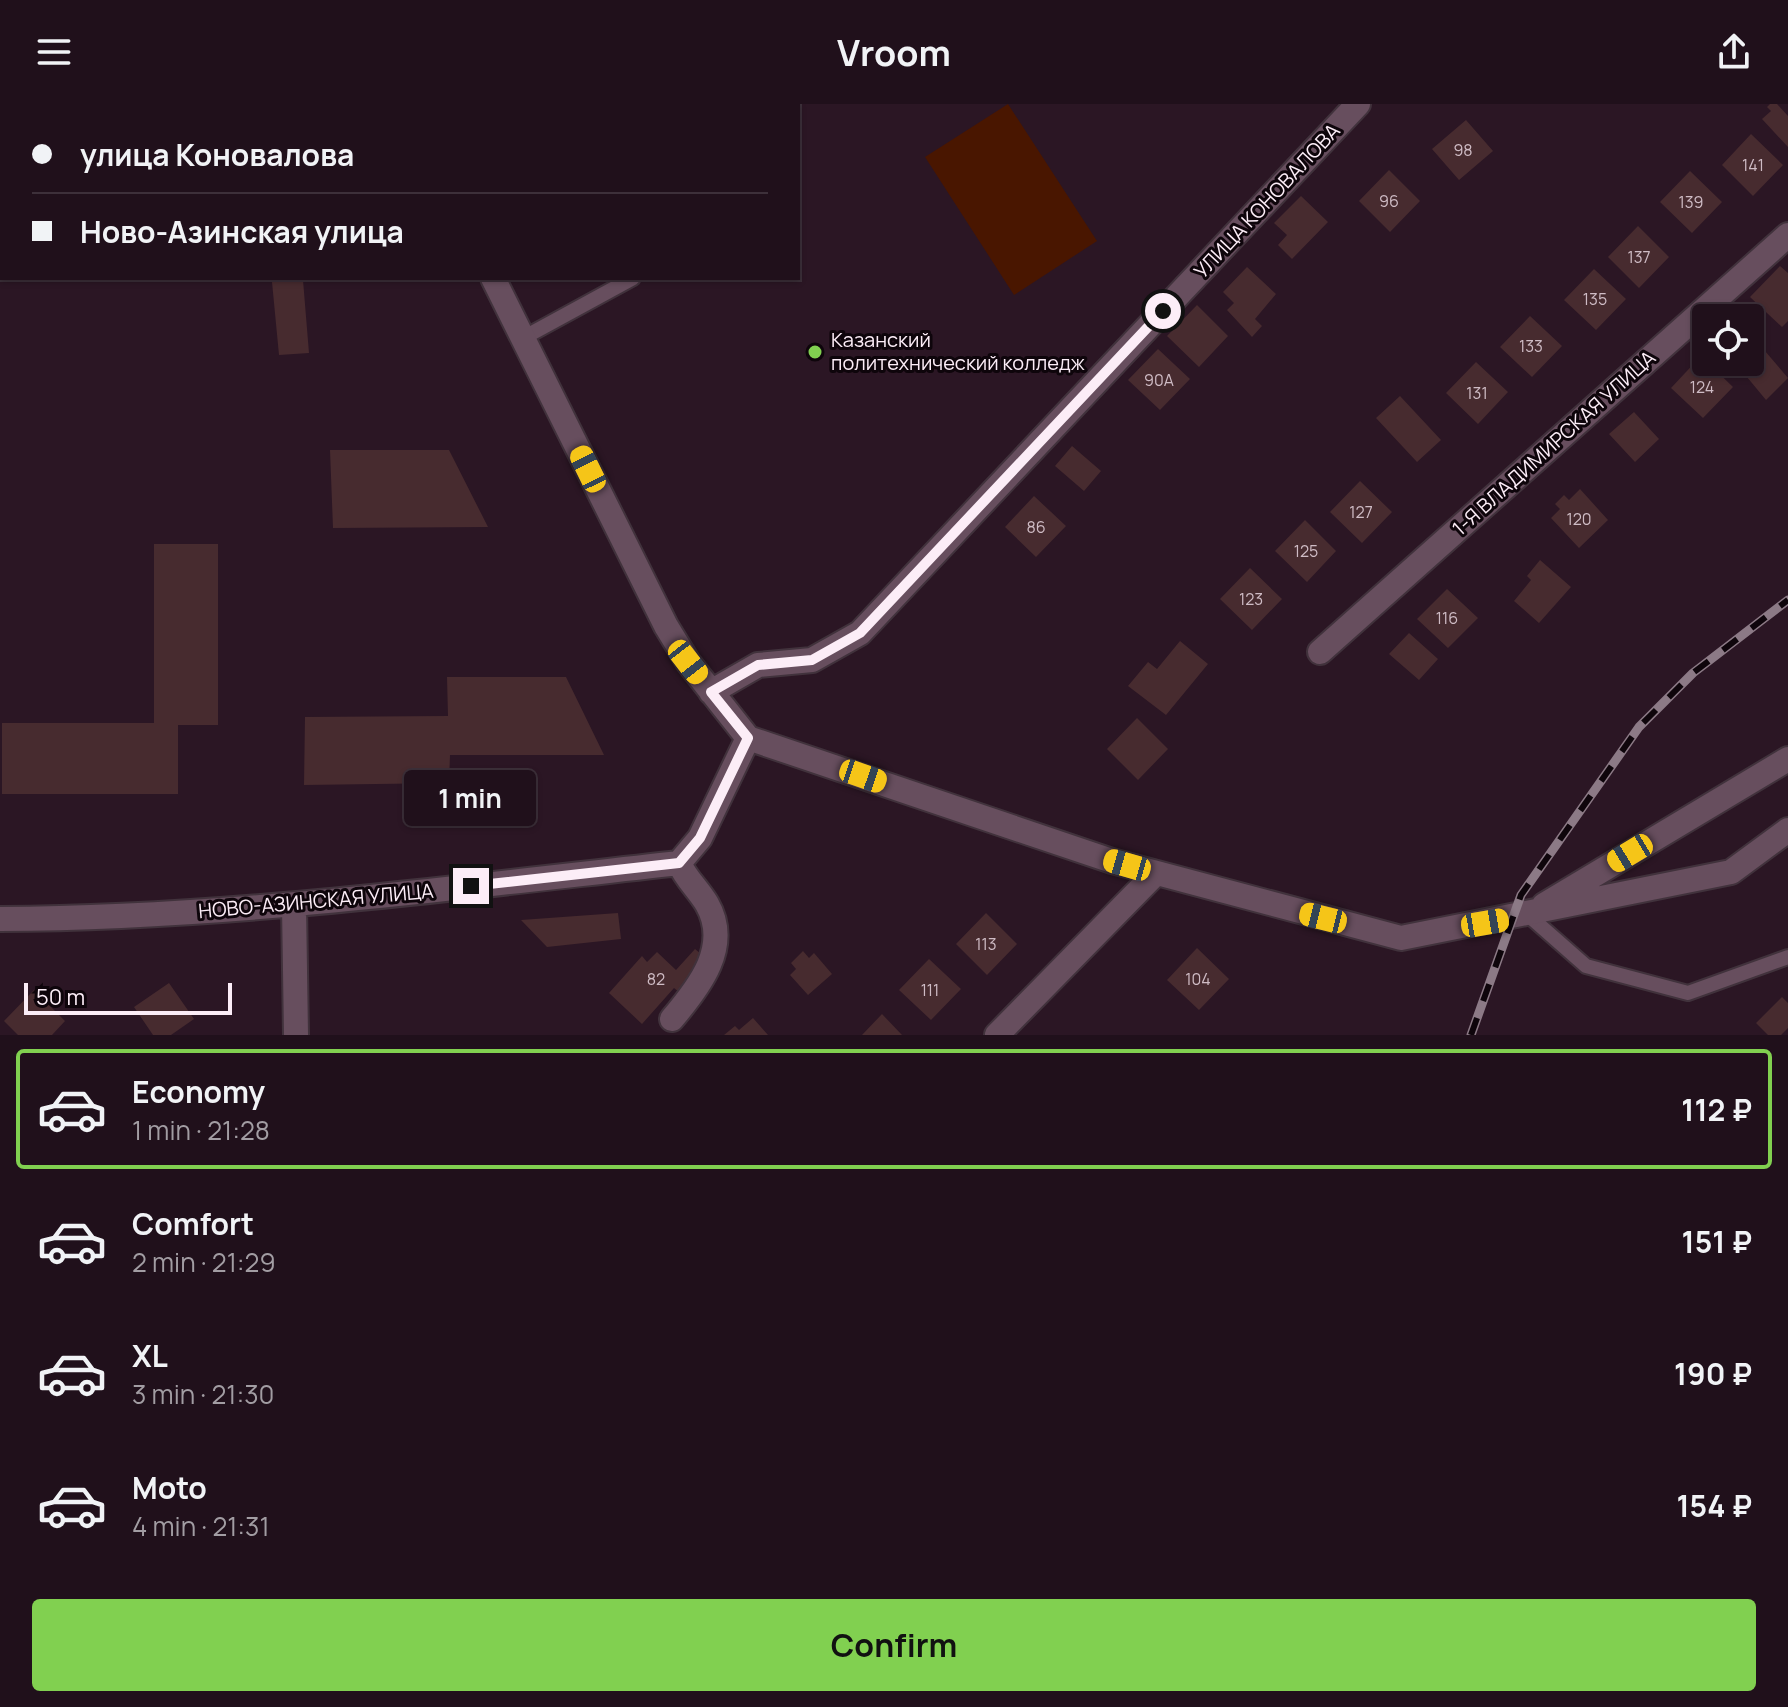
<!DOCTYPE html>
<meta charset="utf-8">
<style>
body{margin:0;font-family:Manrope,sans-serif;background:#2d1e28;color:#f1f3f6;height:100vh;display:flex;flex-direction:column;font-size:30px;white-space:nowrap}
*{box-sizing:border-box;margin:0}
p{font-size:26px;color:#a29da3}
.icon{flex:none;width:44px;height:44px;fill:none;stroke:currentColor;stroke-width:2;stroke-linecap:round;stroke-linejoin:round}
.map{position:relative;height:931px;overflow:hidden}
.details{display:flex;flex-direction:column;background:#20101b;flex:1}
.details>*{flex:none}
.banner{position:absolute;left:0px;top:0px;width:800px;height:176px;box-shadow:0 2px 6px #0004,0 0 0 2px #3d303a;display:grid;align-content:center;height:176px;padding:0 32px;background:#20101b}
.fabs{position:absolute;left:1692px;top:200px;display:grid;gap:16px}
.fabs a{display:grid;place-items:center;width:72px;height:72px;border-radius:8px;background:#20101b;box-shadow:0 2px 6px #0004,0 0 0 2px #3d303a;font-size:40px}
.scale{position:absolute;left:24px;bottom:20px;width:208px;box-sizing:border-box;padding-left:8px;border:4px solid #fcedf7;border-top:0;font-size:22px;line-height:28px;white-space:nowrap;color:#fcedf7;-webkit-text-stroke:6px #0e050b;paint-order:stroke}
.end{position:absolute;width:36px;height:36px;margin:-18px;border:10px solid #fcedf7;background:#111;box-shadow:0 0 0 4px #111}
.from{border-radius:50%}
.bubble{position:absolute;height:56px;border-radius:8px;background:#20101b;box-shadow:0 2px 6px #0004,0 0 0 2px #3d303a;font-size:26px;font-weight:700;line-height:56px;text-align:center}
.car{position:absolute;width:24px;height:48px;margin:-24px -12px;border-radius:10px;box-shadow:0 0 6px 2px #0007;background:linear-gradient(#f5c518 24%,#345 0 40%,#f5c518 0 76%,#345 0 86%,#f5c518 0)}
.banner b{display:flex;align-items:center;gap:28px;height:76px;font-size:30px}
.banner b+b{border-top:2px solid #3d303a}
.banner i{width:20px;height:20px;background:#f1f3f6}
ul{padding:14px 0 0;list-style:none}
li{display:flex;align-items:center;gap:24px;height:120px;margin:0 16px 12px;padding:0 16px;border:4px solid transparent;border-radius:8px}
li div{flex:1}
li b{display:block;font-size:30px}
li em{font-style:normal;font-weight:700}
li.current{border-color:#81d050}
li>.icon{width:72px;height:72px;stroke-width:1.5}
.cta{display:flex;gap:16px;margin-top:auto;padding:16px 32px}
.cta a{flex:1;height:92px;border-radius:8px;background:#81d050;color:#111;font-size:32px;font-weight:700;line-height:92px;text-align:center}
header{display:flex;justify-content:space-between;align-items:center;height:104px;padding:0 32px;background:#20101b;font-size:36px;font-weight:700}
.map>svg:first-child{display:block}
.green{fill:#491600}
.building{fill:#472b2f}
.lines{fill:none;stroke-linecap:round;stroke-linejoin:round}
.lane-casing{stroke:#41323c;stroke-width:18}
.street-casing{stroke:#41323c;stroke-width:28}
.lane{stroke:#674e5e;stroke-width:14}
.street{stroke:#674e5e;stroke-width:24}
.rail-casing{stroke:#8c7a86;stroke-width:9}
.rail{stroke:#0e050b;stroke-width:6;stroke-dasharray:18;stroke-linecap:butt}
.route{stroke:#fcedf7;stroke-width:10}
.poi-dot{fill:#81d050;stroke:#0e050b;stroke-width:3}
.labels{text-anchor:middle;stroke-width:6;stroke-linejoin:round;paint-order:stroke}
.number-label{font-size:16px;fill:#cfbcc5}
.street-label{font-size:20px;fill:#fcedf7;stroke:#0e050b}
.poi-label{font-size:20px;fill:#fcedf7;stroke:#0e050b;text-anchor:start}
</style>
<header><svg class="icon" aria-label="menu" viewBox="0 0 24 24"><path d="M4 6h16M4 12h16M4 18h16"/></svg>Vroom<svg class="icon" aria-label="share" viewBox="0 0 24 24"><path d="M12 15V3M7 8l5-5 5 5M5 13v7h14v-7"/></svg></header>
<div class="map">
<svg width="1788" height="931" viewBox="0 0 1788 931">
<rect width="100%" height="100%" fill="#2b1624"/>
<path class="green" d="M1008,0L1097,137L1014,191L925,53Z"/>
<path class="building" d="M1770,0H1777L1788,12V43L1762,15L1771,7L1767,3Z
M1466,16L1493,47L1459,76L1432,45Z
M1751,30L1783,61L1753,92L1722,61Z
M1389,66L1420,97L1390,128L1359,97Z
M1690,67L1722,98L1692,129L1660,98Z
M1301,92L1328,118L1292,155L1278,141L1287,131L1274,119Z
M1638,122L1669,153L1639,184L1608,153Z
M1780,162L1788,169V217L1782,223L1750,193Z
M1247,163L1276,190L1255,215L1262,222L1252,233L1227,206L1234,199L1223,188Z
M1594,165L1626,195L1596,226L1564,196Z
M303,176L309,249L279,251L272,178Z
M1197,201L1228,232L1199,263L1167,232Z
M1530,212L1562,242L1532,273L1500,243Z
M1158,245L1190,275L1160,306L1128,276Z
M1765,247L1788,274L1766,296L1742,267Z
M1701,252L1733,283L1703,314L1671,284Z
M1476,258L1508,288L1478,320L1446,289Z
M1400,292L1441,336L1417,358L1376,314Z
M1634,308L1659,335L1635,358L1609,330Z
M1072,342L1101,367L1084,387L1055,362Z
M330,346H449L488,423L333,424Z
M1360,377L1392,408L1362,439L1330,408Z
M1580,385L1608,416L1579,444L1551,414L1560,405L1555,400L1564,391L1569,396Z
M1034,392L1066,422L1036,453L1005,423Z
M1305,416L1336,447L1307,478L1275,447Z
M154,440H218V621H178V690H2V619H154Z
M1540,456L1571,483L1539,519L1514,497L1531,476L1527,472Z
M1250,464L1282,495L1252,526L1220,495Z
M1447,485L1478,514L1448,544L1417,515Z
M1409,529L1438,555L1419,576L1389,550Z
M1180,537L1208,560L1166,611L1128,582L1148,558L1157,565Z
M447,573H566L604,651H450L449,679L304,681L305,613L448,612Z
M1137,614L1168,645L1138,676L1107,645Z
M618,809L621,835L547,843L521,816Z
M986,809L1017,840L987,871L956,840Z
M1197,844L1229,875L1199,906L1167,876Z
M695,845L707,855L679,888L674,884L642,920L609,889L642,852L647,858L657,848L676,866Z
M803,847L809,854L814,849L832,870L808,891L790,871L796,865L791,859Z
M929,855L961,885L931,916L899,886Z
M169,879L194,915L171,931H153L134,903Z
M34,886L65,917L52,931H18L4,917Z
M1782,893L1788,899V924L1781,931H1768L1756,919Z
M882,910L902,931H862Z
M753,914L768,931H724L735,922L739,926Z"/>
<g class="lines">
<g class="lane-casing">
<path id="lane" d="M372,2L376,0
M577,2L581,0
M0,42H2
M523,234L633,174
M1528,811L1586,862L1688,889L1788,853"/>
</g>
<g class="street-casing">
<path id="street" d="M406,0L407,2
M493,174L666,522L688,558L748,634
M1320,548L1788,131
M711,588L758,561L812,556L860,529L1358,0
M748,634L1112,757L1401,834L1731,768L1788,726
M294,801L296,931
M1544,801L1788,655
M0,815C227,814 453,784 679,759L700,734L748,634
M672,915C700,882 731,842 707,800C698,785 686,775 679,759
M997,931L1155,770"/>
</g>
<use href="#lane" class="lane"/>
<use href="#street" class="street"/>
<g class="rail-casing">
<path id="rail" d="M1471,931L1521,791L1639,623L1693,569L1788,496"/>
</g>
<use href="#rail" class="rail"/>
</g>
<g class="lines">
<path class="route" d="M471,782L679,759L700,734L748,634L711,588L758,561L812,556L860,529L1163,207"/>
</g>
<circle class="poi-dot" cx="815" cy="248" r="8"/>
<g class="labels">
<g class="number-label">
<text x="1463" y="52">98</text>
<text x="1753" y="67">141</text>
<text x="1389" y="103">96</text>
<text x="1691" y="104">139</text>
<text x="1639" y="159">137</text>
<text x="1595" y="201">135</text>
<text x="1531" y="248">133</text>
<text x="1159" y="282">90А</text>
<text x="1702" y="289">124</text>
<text x="1477" y="295">131</text>
<text x="1361" y="414">127</text>
<text x="1579" y="421">120</text>
<text x="1036" y="429">86</text>
<text x="1306" y="453">125</text>
<text x="1251" y="501">123</text>
<text x="1447" y="520">116</text>
<text x="986" y="846">113</text>
<text x="656" y="881">82</text>
<text x="1198" y="881">104</text>
<text x="930" y="892">111</text>
</g>
<g class="street-label">
<text transform="translate(1267 97) rotate(-47)" y="7">УЛИЦА КОНОВАЛОВА</text>
<text transform="translate(1554 339) rotate(-42)" y="7">1-Я ВЛАДИМИРСКАЯ УЛИЦА</text>
<text transform="translate(316 797) rotate(-5)" y="7">НОВО-АЗИНСКАЯ УЛИЦА</text>
</g>
<g class="poi-label">
<text x="831" y="243">Казанский<tspan x="831" dy="23">политехнический колледж</tspan></text>
</g>
</g>
</svg>
<div class="fabs">
<a><svg class="icon" aria-label="locate" viewBox="0 0 24 24"><circle cx="12" cy="12" r="6"/><path d="M12 2v4M12 18v4M2 12h4M18 12h4"/></svg></a>
</div>
<div class="scale">50 m</div>
<i class="end from" style="left:1163px;top:207px"></i>
<i class="end" style="left:471px;top:782px"></i>
<div class="bubble" style="left:404px;top:666px;width:132px">1 min</div>
<i class="car" style="left:588px;top:365px;rotate:334deg"></i>
<i class="car" style="left:688px;top:558px;rotate:142deg"></i>
<i class="car" style="left:863px;top:672px;rotate:109deg"></i>
<i class="car" style="left:1630px;top:749px;rotate:239deg"></i>
<i class="car" style="left:1127px;top:761px;rotate:286deg"></i>
<i class="car" style="left:1323px;top:814px;rotate:284deg"></i>
<i class="car" style="left:1485px;top:819px;rotate:80deg"></i>
<div class="banner">
<b><i class="from"></i>улица Коновалова</b>
<b><i></i>Ново-Азинская улица</b>
</div>
</div>
<section class="details">
<ul>
<li class="current"><svg class="icon" aria-label="car" viewBox="0 0 24 24"><path d="M5 17H2v-5l4-1 3-4h7l3 4 3 1v5h-3M9 17h6M6 11h13"/><circle cx="7" cy="17" r="2"/><circle cx="17" cy="17" r="2"/></svg><div><b>Economy</b><p>1 min · 21:28</p></div><em>112 ₽</em></li>
<li><svg class="icon" aria-label="car" viewBox="0 0 24 24"><path d="M5 17H2v-5l4-1 3-4h7l3 4 3 1v5h-3M9 17h6M6 11h13"/><circle cx="7" cy="17" r="2"/><circle cx="17" cy="17" r="2"/></svg><div><b>Comfort</b><p>2 min · 21:29</p></div><em>151 ₽</em></li>
<li><svg class="icon" aria-label="car" viewBox="0 0 24 24"><path d="M5 17H2v-5l4-1 3-4h7l3 4 3 1v5h-3M9 17h6M6 11h13"/><circle cx="7" cy="17" r="2"/><circle cx="17" cy="17" r="2"/></svg><div><b>XL</b><p>3 min · 21:30</p></div><em>190 ₽</em></li>
<li><svg class="icon" aria-label="car" viewBox="0 0 24 24"><path d="M5 17H2v-5l4-1 3-4h7l3 4 3 1v5h-3M9 17h6M6 11h13"/><circle cx="7" cy="17" r="2"/><circle cx="17" cy="17" r="2"/></svg><div><b>Moto</b><p>4 min · 21:31</p></div><em>154 ₽</em></li>
</ul>
<div class="cta"><a>Confirm</a></div>
</section>
